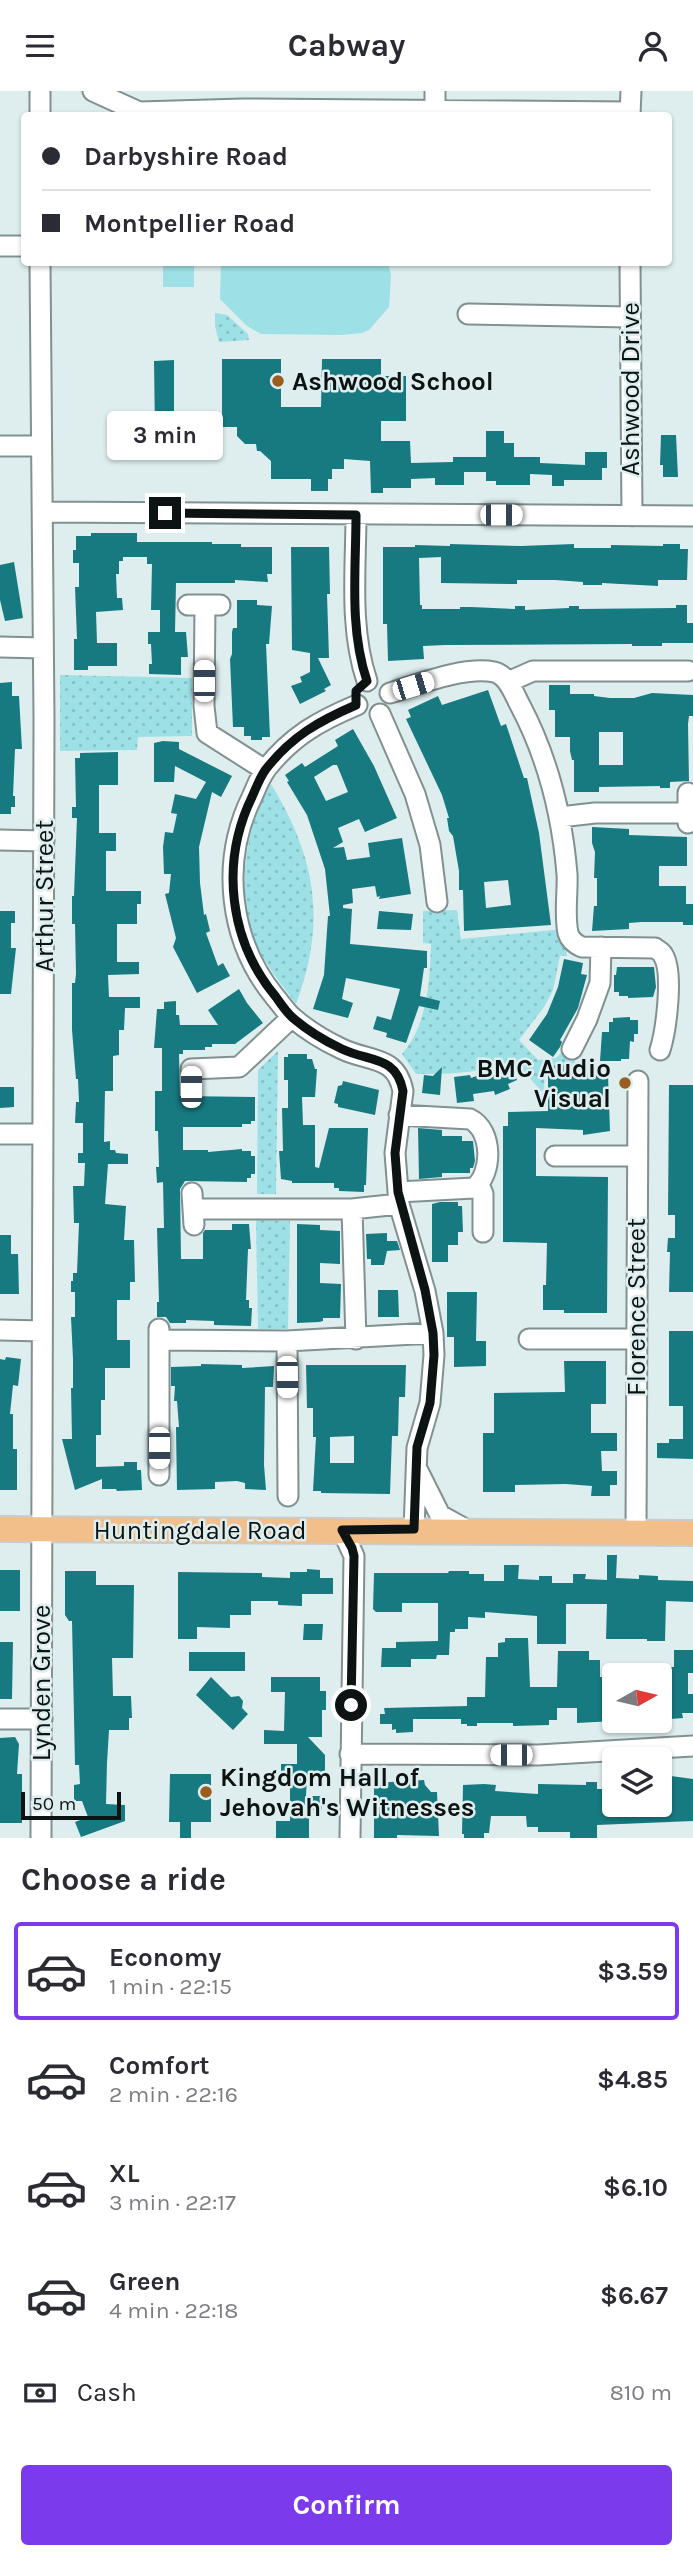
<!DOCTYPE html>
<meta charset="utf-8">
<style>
body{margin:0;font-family:Karla,sans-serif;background:#f7f7f7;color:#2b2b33;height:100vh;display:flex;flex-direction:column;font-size:26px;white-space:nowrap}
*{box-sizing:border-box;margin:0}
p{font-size:23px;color:#7c7c81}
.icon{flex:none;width:38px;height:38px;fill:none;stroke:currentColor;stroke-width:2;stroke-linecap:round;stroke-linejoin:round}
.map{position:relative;height:1747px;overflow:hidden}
.drawer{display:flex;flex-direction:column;background:#fff;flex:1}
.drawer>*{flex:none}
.guide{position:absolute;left:21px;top:21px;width:651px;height:154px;border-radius:7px;box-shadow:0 2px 5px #0004;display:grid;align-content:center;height:154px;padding:0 21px;background:#fff}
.needle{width:46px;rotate:82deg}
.fabs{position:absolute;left:602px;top:1572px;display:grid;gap:14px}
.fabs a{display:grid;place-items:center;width:70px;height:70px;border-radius:7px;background:#fff;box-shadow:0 2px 5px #0004;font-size:35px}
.scale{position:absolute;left:21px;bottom:18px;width:100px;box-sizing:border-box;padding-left:7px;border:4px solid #0d1213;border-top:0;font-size:19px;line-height:24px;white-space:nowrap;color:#0d1213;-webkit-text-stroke:5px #deeeef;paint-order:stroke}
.end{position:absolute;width:32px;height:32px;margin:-16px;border:9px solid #0d1213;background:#fff;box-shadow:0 0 0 4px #fff}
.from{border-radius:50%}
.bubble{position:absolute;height:49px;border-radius:7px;background:#fff;box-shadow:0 2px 5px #0004;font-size:23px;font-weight:700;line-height:49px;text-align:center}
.car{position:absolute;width:21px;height:42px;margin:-21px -10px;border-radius:9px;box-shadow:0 0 5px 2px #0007;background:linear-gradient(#fff 24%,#345 0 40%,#fff 0 76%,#345 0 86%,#fff 0)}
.guide b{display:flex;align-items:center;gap:24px;height:66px;font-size:26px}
.guide b+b{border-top:2px solid #e1e1e2}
.guide i{width:18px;height:18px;background:#2b2b33}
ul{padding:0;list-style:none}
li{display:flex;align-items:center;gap:21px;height:98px;margin:0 14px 10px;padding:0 7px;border:4px solid transparent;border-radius:7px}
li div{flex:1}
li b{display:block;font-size:26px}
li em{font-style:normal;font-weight:700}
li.current{border-color:#7c3aed}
li>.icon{width:63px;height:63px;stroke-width:1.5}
h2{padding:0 21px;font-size:32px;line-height:84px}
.pay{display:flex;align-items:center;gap:18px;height:77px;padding:0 21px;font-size:26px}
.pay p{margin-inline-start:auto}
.primary-button{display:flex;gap:14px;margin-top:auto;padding:14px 21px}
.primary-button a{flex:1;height:80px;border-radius:7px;background:#7c3aed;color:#fff;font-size:28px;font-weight:700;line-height:80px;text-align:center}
header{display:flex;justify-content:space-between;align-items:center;height:91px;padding:0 21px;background:#fff;font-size:32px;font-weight:700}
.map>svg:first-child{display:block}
.park{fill:url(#park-dots)}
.pitch{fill:#9de0e5}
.building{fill:#167a80;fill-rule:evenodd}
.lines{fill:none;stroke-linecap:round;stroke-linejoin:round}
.minor-casing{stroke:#819091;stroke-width:23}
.major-casing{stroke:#cacbcb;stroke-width:28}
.minor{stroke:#fff;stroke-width:19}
.major{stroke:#f2bf8b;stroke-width:24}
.route{stroke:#0d1213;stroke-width:9}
.poi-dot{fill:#9a5d20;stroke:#deeeef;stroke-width:2.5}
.labels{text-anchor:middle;stroke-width:5;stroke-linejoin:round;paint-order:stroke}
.poi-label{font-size:26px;font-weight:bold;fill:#0d1213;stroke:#deeeef;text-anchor:start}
.street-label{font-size:26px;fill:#0d1213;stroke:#deeeef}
</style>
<header><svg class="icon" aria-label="menu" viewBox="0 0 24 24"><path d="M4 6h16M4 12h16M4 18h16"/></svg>Cabway<svg class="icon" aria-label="person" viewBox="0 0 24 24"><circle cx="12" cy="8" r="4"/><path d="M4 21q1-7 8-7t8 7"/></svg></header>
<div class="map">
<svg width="693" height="1747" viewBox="0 0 693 1747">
<defs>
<pattern id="park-dots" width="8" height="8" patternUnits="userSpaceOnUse" patternTransform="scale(1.75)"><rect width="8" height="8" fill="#9de0e5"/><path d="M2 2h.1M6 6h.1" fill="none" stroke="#86bfc4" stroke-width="1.8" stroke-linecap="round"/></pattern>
</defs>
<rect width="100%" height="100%" fill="#deeeef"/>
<path class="park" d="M215,222L227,224L248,243L249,249L219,251L215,235Z
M60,584L192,587V645L138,646L137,659L60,660Z
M271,693C316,767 327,830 296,913C282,894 267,876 257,855C235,807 244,737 271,693Z
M457,819L461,848L563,838L567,865H560L553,899L544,916L519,949L538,969L556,967L563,960L580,975H545L544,999L541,1000L528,985L523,988L513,971C478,982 452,983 416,983L402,963C427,935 430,890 431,853L423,852V820Z
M278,960L276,1103H257L258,979Z
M256,1129L290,1130L288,1238H258Z"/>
<path class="pitch" d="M163,172H194V196H163Z
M221,172H388L391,184L389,216L369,239L362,242L341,244L261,243L247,235L220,208Z"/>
<path class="building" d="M222,268H281V316H321L322,268H381V285H406V330H381V350H410L411,372L453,371V366H486V340H504V352H514V366H540V372L585,374V361H607V377H602V389H564V395H552V384L530,383V394H496V390H486V381H464V394H435V387L411,388V397H383V402H371L370,370L344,368V378H332V388H328V400H311V388H271V370L260,360H257L256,353H245L237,345V336H222Z
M174,269V342H155L154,270Z
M661,344H676L678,386H663V374H660Z
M91,442H137V451H212V453H241V456H272V483H267L268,491L235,489V492H176L175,541H186L188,566H181V584L149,583V573H152L151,553H148V541H160V519H151L152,473H147V466H123V470H119V483H116L117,507H122L123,519L96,521L97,552H117V575H88V579H74V548H77L75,496H79V472H73V459H76V445H91Z
M450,453L521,455L574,453V457H611V454L663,455V453H680V458H688L687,489H658V495L602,492V494H583V491L555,489H517V493L441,492V466L419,467L420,514H422V518H460V516H471L515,518V515H525V519L569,517V515H579V518L676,517V514H687V532H693V552H662V555H632V553L445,554L423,555L424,568L388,570L387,533H383V456H415V454L450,455Z
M291,456H329L330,503H327L329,567H318L331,594L324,598L326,600L300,613L291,595L302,591L300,586L310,581V562L292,559Z
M14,471L23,527L5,530L0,509V474Z
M237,509H257V514L272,515L269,553H266L270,646H262V649H251V645H244V636H233L230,568L232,563V541L233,537H237Z
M12,591V605H19L22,658H15L13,705H15V716H11V723H0V592Z
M549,594H570V603H594V605L610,607H634L652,602L693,604V625H689L688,633L689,690L670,691V697H660V695L599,696V701H574V669H572L570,660V646H555V619H549ZM599,641H623V674H599Z
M488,599L501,635L506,633L524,687H527L539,742L551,834L464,840L463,799H459V780L453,745L449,740L447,727H449L442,704L406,628L411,626L408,619L438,605L442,614ZM508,789L511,814L486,817L484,791Z
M353,638L374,675L397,727L365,741L359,728L338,737L343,751L333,757L344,756L347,769L370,766L368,752L402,747L411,803L379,808L380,805L377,806L375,795L352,798L353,812L343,814V817L352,818L350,853L427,860V877H424L420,905L440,910L438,919L419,915L406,952L386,946L387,942L373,938L377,925L391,929L400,898L346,887L342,908L353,912L348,927L313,918L324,884L328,825H330L325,778L307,724L287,691L289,690L285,684L302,672L305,676L338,655L335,649ZM333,674H337L348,701L326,710L314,686Z
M163,650L179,651V658L232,685L221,706L212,701L199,756L200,792L204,824L206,823L210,840L206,842L218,875L223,872L230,885L197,902L173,856L176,847L165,803L169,802L171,783H164L163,756L165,741L173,742L177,723L171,722L175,703L196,708L206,691L175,675L174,691H154V652Z
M118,661V694H99V742H116V760H106V800H141V813H137V833H117V871H139V883L108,884L109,906H140V917H125L124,939H119V964L113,965V1000H105L104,1051L110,1050V1059H115L116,1062L128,1063V1073H108L105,1113L126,1115L124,1149H134L135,1191H130V1209H117V1249H130V1277H105V1309H101V1344H96V1376L124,1375V1371H137V1379H141L142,1399L117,1400L116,1398H102V1388L75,1399L62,1348H72L71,1297H73V1268L71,1226H75V1201H71V1190H73V1182H77L79,1132H74L73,1095H84L85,1072H78V1062H83V1032H75L76,1011H79L78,988H76L72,939V892H75L76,883L75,833H72V805H74L77,727H72V716H76L75,667H80V662Z
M592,736L629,738V744L687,746V775H659V795H686V813H693V834H683V831H641L629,832V838L592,840L594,815H597V787H594L595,761L592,752Z
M0,820H15V832H11V857H16L11,903H0Z
M379,820L413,823L411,839L377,838Z
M564,868L583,872L581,883L587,884L578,917L560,949L562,951L560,956L553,966L529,949L547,923L558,896Z
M617,876H654L656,896L653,906L628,907V905H619V901H614V884H616Z
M239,898L247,912L263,932L235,953H212V956H205V959H183V963H179L180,1005L255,1006V1030H251V1033H242V1036H183V1059H208V1061L242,1058V1060H251V1065H255V1083H251V1087H247V1091L185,1090L180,1098L181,1168H203V1142L205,1139H232V1133H249L251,1158H248L246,1209H249V1217H252L251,1235L214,1234V1230L186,1229V1232H170L166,1226H157V1211H159L157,1137H164L163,1091L157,1092L156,1076H159L158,1040H155V1000H162V957H154L157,918H164V911L176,910V924H179L180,934H218L208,919Z
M630,926V929H638V943H634V951L630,950L629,968H621V970H600L602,941H609V931H613V927Z
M288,963H307V968H312L315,978H317L315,1006H302L303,1034H315V1076L319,1077L329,1037H368L366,1094H364V1101L339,1100V1097H334V1092H292V1090L281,1088L279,1060H283L282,1017H288V989H284V966H288Z
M510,973L517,989L508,993L510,998L495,1004L494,1000L473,1003L474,1010L457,1012L454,986L470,984L471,987Z
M578,974V984H608L610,1040L583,1044V1039L536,1037V1085L608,1086L607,1222H564V1219H543V1194H546L547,1152L503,1151V1035H508V1021L548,1020V975Z
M442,976L440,1004L422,1002L424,984L433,985Z
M343,990L379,999L375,1024L338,1016V1013L334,1012L338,995L342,994Z
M669,994H693V1201H669L670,1161H667L668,1147H675V1124H668Z
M0,996H14V1016L0,1017Z
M418,1037L442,1039V1045H462V1050H473L475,1070L473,1077H470V1082H442V1086L419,1088Z
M440,1111H458V1115H462L463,1141H458V1154H448V1171H432V1113Z
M297,1133L320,1134V1139L340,1140V1173L320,1172V1192L341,1193L340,1227H323V1230L319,1231L297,1232Z
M387,1142V1150H397L400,1159L387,1160L384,1174H371V1168H367L366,1143Z
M0,1144H11V1163H18L19,1203H0Z
M378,1199H398L399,1226H378Z
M447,1201H477L476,1250H486V1275L454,1276V1246H447Z
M669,1240H693V1368L657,1367V1352H669V1348H683V1315H669Z
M6,1266L21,1268L18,1295L13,1294L10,1323H13V1358H17V1399H0V1268L5,1269Z
M564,1270H606V1313H591V1342H617V1360H601L602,1380H617V1394H610V1405H591L592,1395L566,1393L515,1394V1401H483V1342H494V1302L565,1301Z
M201,1273L242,1274V1277L274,1275L273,1296H265L264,1374L266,1399L245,1398V1392L237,1390L215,1391V1398L177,1399L176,1336H179L177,1310H174L175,1295H171V1276L201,1275Z
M306,1274H406L405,1306H399L398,1345H392L390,1403L321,1402V1400H313L316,1346H313V1317H307ZM354,1345V1372H330V1346Z
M607,1464H617L616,1487L639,1488V1484L658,1485V1489L693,1490V1511L666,1510L665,1550H647V1548H606L607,1513H566V1553H537V1525L485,1521V1527L468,1526V1538H455V1541H450L449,1564H437L436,1568H411V1576H381L382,1557H396V1551L438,1550V1512H402V1521H376L373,1518L374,1482H448L449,1480H469V1483H484V1490H504V1474H519L518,1488L539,1489V1485H552V1492H573V1483H586L585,1488L607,1489Z
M307,1478L320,1479V1487H333V1503H302V1515L278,1514V1510H251V1524H230V1537L197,1536V1548H178V1481L262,1482V1486L290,1487V1481H307Z
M0,1479H20V1520H0Z
M65,1480H96V1494H134L133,1567H112L113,1605H131L132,1627H129V1639H109L107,1672L106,1713L125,1714V1730L81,1746L75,1731L88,1726L82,1710H74V1694L80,1693L79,1674H75L72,1530H69L65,1524Z
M304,1533H323L322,1549H303Z
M505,1547H528L530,1596H557L558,1560H589V1569H600V1586H614V1630L577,1632V1617H557V1629H549V1634L513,1635V1632H477V1635H467V1633H461V1628H413V1641L396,1642V1638L392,1639V1633H380V1623H385L384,1617L467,1615V1606H485L486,1566H498V1552L505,1551Z
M0,1551H13L12,1608H0Z
M674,1559H693V1582H688V1603H693V1622H682L683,1627L671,1628V1616H660V1576H674Z
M189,1561H245V1580H189Z
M211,1586L231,1606L239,1605L243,1610L242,1617L248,1623L233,1639L196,1604Z
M271,1586H320V1600H326V1619H322V1646H308L325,1664V1681L321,1685H307L306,1705H322V1719H309V1747H276V1730H290V1687H281V1673H297V1653H264V1639L284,1640L285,1601H271Z
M15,1646L19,1653L17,1683H22V1732H0V1647Z
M170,1683H211V1731H191V1747H180V1731H169Z
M671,1685L693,1688V1730L597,1734V1747H570V1741H538V1736H527L526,1725H491L489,1742H484V1747H464V1743H462L463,1694L484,1693L496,1694L495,1700L538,1703V1693L586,1694V1691H597V1698H614V1713H660V1692H671Z
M424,1689L425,1694L431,1701H437L439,1745L397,1744V1747H374V1692Z"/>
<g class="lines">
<g class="minor-casing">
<path id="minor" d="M93,0L139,21L243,18L630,21
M435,0V21
M40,24V0
M630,24L631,0
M0,155H24
M40,172L44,627L41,1747
M630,172L632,425
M468,223L629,226
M0,355H41
M43,421L693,425
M356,423C356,478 349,537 367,590
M188,514H220
M205,514L204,615L207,642L265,679
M0,556L43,557
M508,591L533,580H688
M390,602C419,593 465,575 494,581C508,584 514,603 520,614C548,667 562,723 567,783C568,801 564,823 568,842C570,849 575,853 582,856L655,857C657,859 662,861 663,864C674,881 666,940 660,959
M357,614C319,630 292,645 266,678C260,686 256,697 252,706C220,771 229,850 275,906C281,913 286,921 293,927C307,939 325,950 342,958C369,971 396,964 403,1000L395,1062L399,1113L425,1200L433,1242L434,1264L430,1312L417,1357L414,1439
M380,623L415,703L430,754L437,811
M560,726L595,722H688
M688,732V702
M0,749L44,750
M572,958L587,928L600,892L601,856
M191,978L239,976L292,926
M0,1043H42
M555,1065H637
M479,1093L483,1103V1141
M398,1101L474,1097C493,1083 493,1039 470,1028L399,1024
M192,1102L194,1134
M193,1118H352L399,1113
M352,1118L356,1248
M159,1238V1384
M0,1239L42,1240
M529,1248H635
M159,1249L287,1250L433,1242
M287,1250L288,1405
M418,1380L440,1424L469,1440
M342,1439L354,1465L350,1747
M636,1442L638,990
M0,1628H42
M350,1663L538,1664L693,1655"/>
</g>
<g class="major-casing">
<path id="major" d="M0,1438L693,1442"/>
</g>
<use href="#minor" class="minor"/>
<use href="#major" class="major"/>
</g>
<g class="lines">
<path class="route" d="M165,422L356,424C356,479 349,537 367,590L356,600V614C319,630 292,645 266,678C260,686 256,697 252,706C220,772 229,850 276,906C281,913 286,921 293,927C307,939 325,950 342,958C369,971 396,964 403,1000L395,1062L398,1101L425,1199L433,1242L434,1264L430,1312L417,1356L414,1438L342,1439L352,1457L354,1465L351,1614"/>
</g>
<g class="poi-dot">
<circle cx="278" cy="290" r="7"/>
<circle cx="625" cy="992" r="7"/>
<circle cx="206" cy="1701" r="7"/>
</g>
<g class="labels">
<g class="poi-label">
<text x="292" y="299">Ashwood School</text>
<text x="611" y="986" text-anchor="end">BMC Audio<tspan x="611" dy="30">Visual</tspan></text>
<text x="220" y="1695">Kingdom Hall of<tspan x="220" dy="30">Jehovah's Witnesses</tspan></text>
</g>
<g class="street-label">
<text transform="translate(630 298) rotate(-90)" y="9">Ashwood Drive</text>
<text transform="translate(44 805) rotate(-90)" y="9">Arthur Street</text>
<text transform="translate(636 1216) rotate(-90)" y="9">Florence Street</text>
<text x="200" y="1448">Huntingdale Road</text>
<text transform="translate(41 1592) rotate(-90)" y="9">Lynden Grove</text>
</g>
</g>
</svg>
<div class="fabs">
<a><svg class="needle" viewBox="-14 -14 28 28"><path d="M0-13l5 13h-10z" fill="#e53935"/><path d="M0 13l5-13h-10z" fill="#7c7c81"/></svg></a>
<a><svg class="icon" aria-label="layers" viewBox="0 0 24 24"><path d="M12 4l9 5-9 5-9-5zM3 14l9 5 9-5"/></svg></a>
</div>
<div class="scale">50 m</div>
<i class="end from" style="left:351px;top:1614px"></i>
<i class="end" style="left:165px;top:422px"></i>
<div class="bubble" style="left:107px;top:320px;width:116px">3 min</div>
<i class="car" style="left:501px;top:424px;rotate:90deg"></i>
<i class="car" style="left:204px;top:590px;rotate:0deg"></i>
<i class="car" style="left:413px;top:595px;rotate:73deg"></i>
<i class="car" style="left:191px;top:996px;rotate:0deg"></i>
<i class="car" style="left:287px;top:1286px;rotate:179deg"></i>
<i class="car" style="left:159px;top:1357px;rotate:180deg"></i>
<i class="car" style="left:511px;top:1664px;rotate:270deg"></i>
<div class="guide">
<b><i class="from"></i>Darbyshire Road</b>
<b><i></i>Montpellier Road</b>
</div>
</div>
<section class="drawer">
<h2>Choose a ride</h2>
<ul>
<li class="current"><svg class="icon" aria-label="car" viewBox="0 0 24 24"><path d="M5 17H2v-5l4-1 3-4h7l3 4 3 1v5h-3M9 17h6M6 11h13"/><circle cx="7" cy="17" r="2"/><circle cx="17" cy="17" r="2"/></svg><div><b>Economy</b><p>1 min · 22:15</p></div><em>$3.59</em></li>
<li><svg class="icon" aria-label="car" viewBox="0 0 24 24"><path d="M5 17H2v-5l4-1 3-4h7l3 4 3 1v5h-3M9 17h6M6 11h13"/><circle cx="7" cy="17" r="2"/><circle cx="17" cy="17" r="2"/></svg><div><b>Comfort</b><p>2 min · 22:16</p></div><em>$4.85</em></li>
<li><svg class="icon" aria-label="car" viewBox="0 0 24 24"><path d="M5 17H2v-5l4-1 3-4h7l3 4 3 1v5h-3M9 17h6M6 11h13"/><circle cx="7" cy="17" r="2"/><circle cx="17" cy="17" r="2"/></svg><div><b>XL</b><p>3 min · 22:17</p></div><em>$6.10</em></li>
<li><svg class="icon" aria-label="car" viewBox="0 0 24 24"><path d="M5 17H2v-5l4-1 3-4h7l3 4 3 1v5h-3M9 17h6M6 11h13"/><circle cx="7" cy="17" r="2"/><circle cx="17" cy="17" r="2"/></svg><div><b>Green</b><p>4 min · 22:18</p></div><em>$6.67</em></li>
</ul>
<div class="pay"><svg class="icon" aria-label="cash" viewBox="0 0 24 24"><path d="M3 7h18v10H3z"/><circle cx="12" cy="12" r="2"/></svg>Cash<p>810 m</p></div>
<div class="primary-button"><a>Confirm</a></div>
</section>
